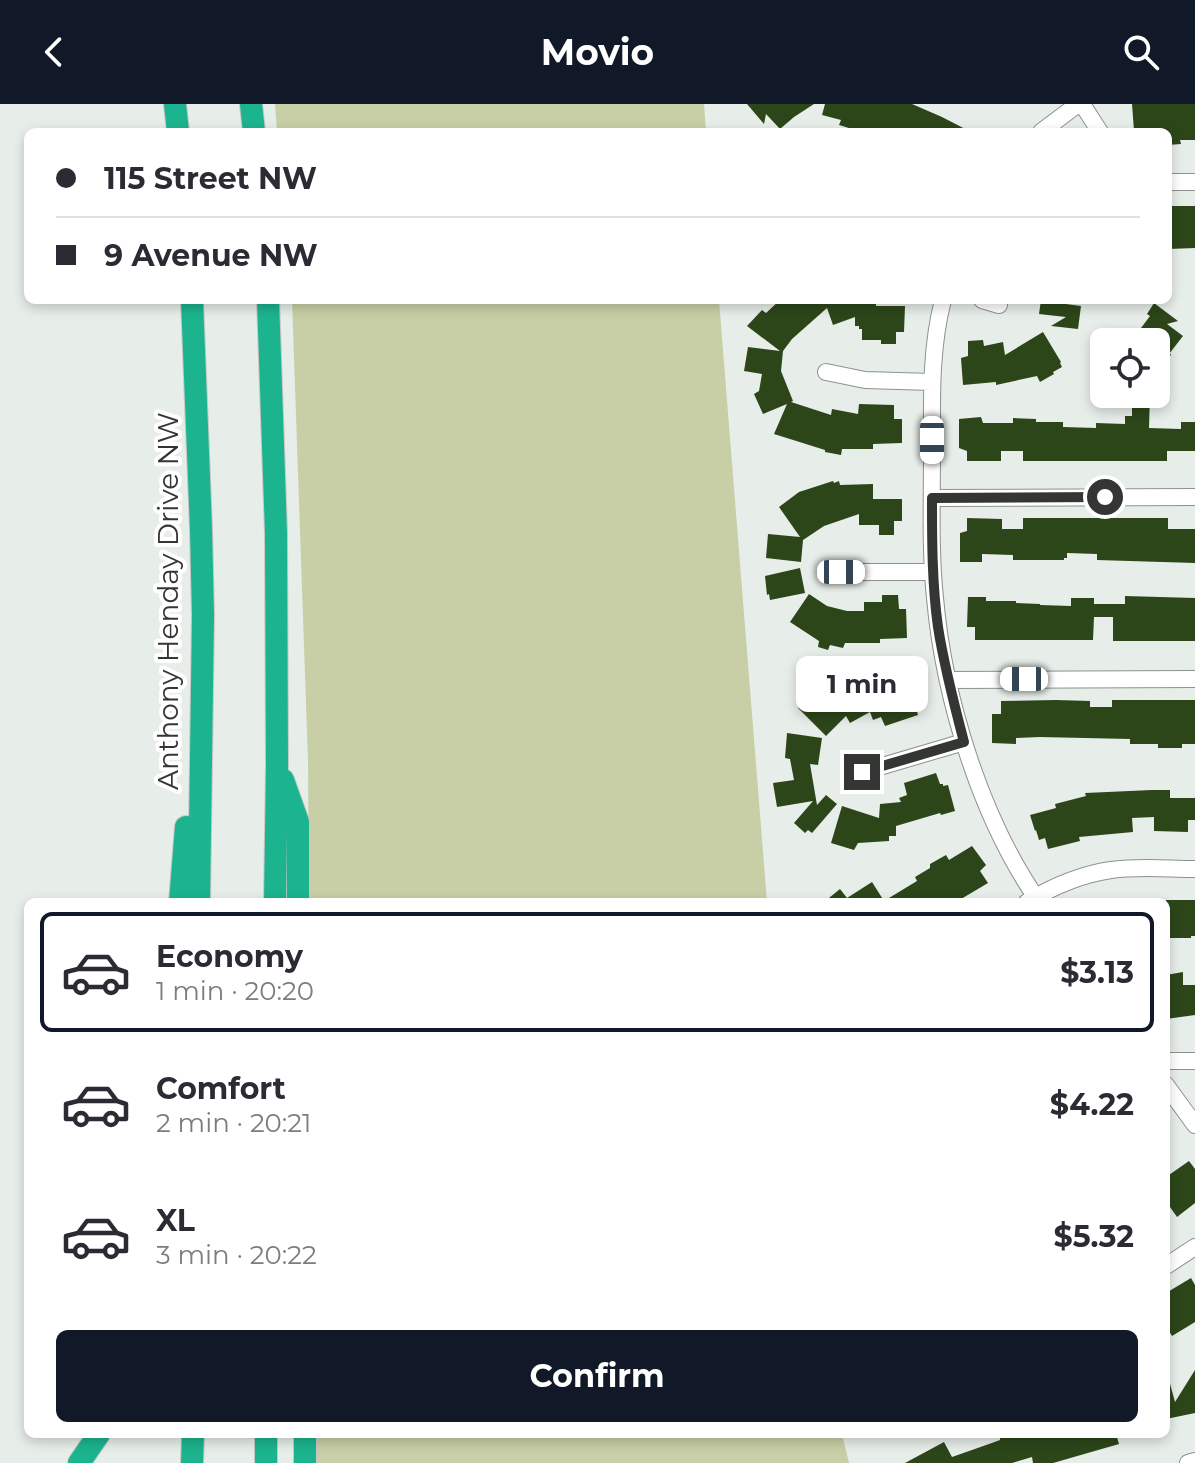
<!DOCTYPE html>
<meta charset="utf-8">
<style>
body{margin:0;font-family:Montserrat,sans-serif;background:#f2f2f3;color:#2b2b33;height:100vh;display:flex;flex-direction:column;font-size:30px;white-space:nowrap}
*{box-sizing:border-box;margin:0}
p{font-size:26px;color:#7c7c81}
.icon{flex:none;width:44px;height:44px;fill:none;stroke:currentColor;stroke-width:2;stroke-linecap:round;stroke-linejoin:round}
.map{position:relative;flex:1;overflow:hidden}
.drawer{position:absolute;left:24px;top:794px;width:1146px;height:540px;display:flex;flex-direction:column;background:#fff;border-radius:12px;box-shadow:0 4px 12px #0003}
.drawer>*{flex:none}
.top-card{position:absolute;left:24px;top:24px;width:1148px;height:176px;border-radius:12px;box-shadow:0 4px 12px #0003;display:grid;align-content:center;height:176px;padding:0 32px;background:#fff}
.fabs{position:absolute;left:1090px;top:224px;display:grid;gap:16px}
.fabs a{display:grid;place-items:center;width:80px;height:80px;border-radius:12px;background:#fff;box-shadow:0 4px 12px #0003;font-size:40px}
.end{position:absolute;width:36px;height:36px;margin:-18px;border:10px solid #343634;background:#fff;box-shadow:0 0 0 4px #fff}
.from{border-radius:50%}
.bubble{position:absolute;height:56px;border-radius:12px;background:#fff;box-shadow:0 4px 12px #0003;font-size:26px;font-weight:700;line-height:56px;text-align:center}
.car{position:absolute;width:24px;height:48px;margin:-24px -12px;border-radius:10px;box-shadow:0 0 6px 2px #0007;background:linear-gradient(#fff 24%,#345 0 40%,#fff 0 76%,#345 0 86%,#fff 0)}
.top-card b{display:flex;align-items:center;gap:28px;height:76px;font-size:30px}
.top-card b+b{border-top:2px solid #e1e1e2}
.top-card i{width:20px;height:20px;background:#2b2b33}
ul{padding:14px 0 0;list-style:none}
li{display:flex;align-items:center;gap:24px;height:120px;margin:0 16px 12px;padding:0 16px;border:4px solid transparent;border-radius:12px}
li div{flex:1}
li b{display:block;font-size:30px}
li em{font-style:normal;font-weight:700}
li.current{border-color:#111827}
li>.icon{width:72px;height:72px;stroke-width:1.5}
.action{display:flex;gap:16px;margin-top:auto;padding:16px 32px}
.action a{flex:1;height:92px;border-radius:12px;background:#111827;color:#fff;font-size:32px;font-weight:700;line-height:92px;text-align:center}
header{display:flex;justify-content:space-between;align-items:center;height:104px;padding:0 32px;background:#111827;color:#fff;font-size:36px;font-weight:700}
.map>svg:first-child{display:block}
.green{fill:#c8cfa6}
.building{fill:#2c461a}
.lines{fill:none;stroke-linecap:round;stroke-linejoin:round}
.minor-casing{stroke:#8c928d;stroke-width:18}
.highway-casing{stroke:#c6c7c6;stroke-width:24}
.minor{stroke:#fff;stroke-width:16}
.highway{stroke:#1bb48e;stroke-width:22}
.route{stroke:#343634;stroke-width:10}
.labels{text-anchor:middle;stroke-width:8;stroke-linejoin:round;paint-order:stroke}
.street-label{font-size:28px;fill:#343634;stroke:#fff}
</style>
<header><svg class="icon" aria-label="back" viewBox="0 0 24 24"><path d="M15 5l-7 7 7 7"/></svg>Movio<svg class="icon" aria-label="search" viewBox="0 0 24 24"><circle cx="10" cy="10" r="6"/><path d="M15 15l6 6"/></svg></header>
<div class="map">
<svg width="1195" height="1359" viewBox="0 0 1195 1359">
<rect width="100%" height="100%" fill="#e7ede8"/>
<path class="green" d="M275,0H704L706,28H277Z
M292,196H719L767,798H309L308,657Z
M314,1330H842L849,1359H315Z"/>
<path class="building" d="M747,0H814L794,13L780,25L766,10L764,20Z
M825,0H912L942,13L971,28H862L839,21L841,16L822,11Z
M1132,0H1195V36H1180L1181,40L1168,41V27H1134Z
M1172,102H1195V144L1168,145V115H1172Z
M780,196H876V202H905L904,228H896V240H881V236H862V225H859V222H855V213L833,221L827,204L792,235L783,247L781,267L793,297L791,298L831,311L832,305L858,310L859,300L894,301V315H902V339L873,340V345H842L841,351L825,348V346L774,330L787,300L763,310L754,290L759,287L762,270L744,267L748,243L780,247L747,222L762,206L766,209Z
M1041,196L1059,197L1058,199L1081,202L1078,225L1051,222L1066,213L1039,210Z
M1154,199L1178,217L1167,220L1183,232L1169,250H1171L1160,278H1170V294H1156V238H1133L1138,228L1150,212L1147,210Z
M1043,228L1061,258L1060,259L1062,263L1053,268L1054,270L1040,278L1037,272L996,281V278L963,281L961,254L968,252V237L983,236L984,242L1003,238L1005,251Z
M1132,290H1150L1149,324L1181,325V318H1195V347H1167V357H1023V347H1001V357H967V347L959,344V315L981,313L983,319H1013V314L1036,315V318H1063V323L1096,324V319L1125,320V312H1132Z
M833,377L834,379L839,377L840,381L873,380V395H902V417H894V431H879V421H859V410L824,422L803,436L801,458L766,454L768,430L800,433L779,403L799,388Z
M967,414L1002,415V425H1023V414H1168V425H1195V459L1097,456V450L1067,449V454H1064V456H1013V451L982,450V458H960V429L967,427Z
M800,464L805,489L770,496L769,490L767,491L765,472Z
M809,490L827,502L847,507H864V498H882V491H898L899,505H906L907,534L880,535V539H845L843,544L830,541L828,546L818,543L819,537L790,518Z
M1125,492L1195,494V537H1113V513H1094L1093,536H975V523H967L968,493H986V497H1016V499L1040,500V501L1071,502V494H1094V500H1125Z
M913,568L921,594L914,597L918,611L885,622L881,613L873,616L870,608L850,619L846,612L826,632L798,604L812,590L814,593L840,578L851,591L901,574L900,571Z
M1056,596L1090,597V603H1112V596H1195V640H1182V644H1158V640H1130V635L1040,633L1016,634V640L992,639V610H1001V597Z
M787,629L822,634L818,661L810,660L817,701L826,691L837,700L812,729L808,726L805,729L794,719L813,697L777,703L773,679L794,676L790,655L785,654Z
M936,669L940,680H943V682L948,681L955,707L941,711L940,709L896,722V732H889V737L858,739L854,746L831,739L842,702L879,714L880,700L901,698L899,694L907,691L904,679Z
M1152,686H1170V694H1195V716H1188V728L1154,727V713L1132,714L1133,728L1079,733L1080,737L1048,745L1045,734L1039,736L1036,726L1035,727L1030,711L1056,704L1055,700L1086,692L1085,689Z
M972,742L986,761L980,767L988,779L956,798H824L840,785L847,794L872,778L884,797L917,777L915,773L930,764V760L946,751L949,756Z
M1166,796H1195V832H1191V834H1167Z
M1183,868V881H1195V911L1166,915V871Z
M1189,1057L1195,1065V1099L1177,1113L1170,1103L1166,1106V1073Z
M1191,1174L1195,1181V1218L1172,1232L1166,1222V1189Z
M1195,1266V1309L1166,1315V1277L1169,1276L1175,1298Z
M1011,1330H1116L1119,1340L1053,1359H1033L1032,1353L1012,1359H905L944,1338L952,1353L989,1340L1000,1336V1333Z"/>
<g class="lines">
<g class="minor-casing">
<path id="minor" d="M1082,0L1100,28
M1041,28L1078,0
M1168,78H1195
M943,196C930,246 932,297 932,348C932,397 930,446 935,494C944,595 981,715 1039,798
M982,196L999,201
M826,268L865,276L932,278
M932,394L1195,393
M841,468H933
M948,576L1195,575
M862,668L964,638
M1027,798C1052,783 1083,770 1111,766C1139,762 1168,765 1195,765
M1166,957H1195
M1166,981L1195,1021
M1166,1162L1195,1143
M1188,1359L1195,1357"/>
</g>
<g class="highway-casing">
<path id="highway" d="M175,0L178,28
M251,0L254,28
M192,196L201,425L203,511L199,798
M268,196L276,429L277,660L275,798
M283,676L298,718V798
M180,798L186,723
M305,1330V1359
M79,1359L99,1330
M192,1359L193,1330
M266,1359V1330"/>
</g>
<use href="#minor" class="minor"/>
<use href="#highway" class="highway"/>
</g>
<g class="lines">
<path class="route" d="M862,668L964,638C954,600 944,562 938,523C932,480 932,437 932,394L1105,393"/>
</g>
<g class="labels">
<g class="street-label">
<text transform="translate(168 497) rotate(-90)" y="10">Anthony Henday Drive NW</text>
</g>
</g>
</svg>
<div class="fabs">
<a><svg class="icon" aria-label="locate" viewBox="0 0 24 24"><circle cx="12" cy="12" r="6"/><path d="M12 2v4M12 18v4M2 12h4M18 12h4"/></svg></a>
</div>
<i class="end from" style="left:1105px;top:393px"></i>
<i class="end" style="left:862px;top:668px"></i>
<div class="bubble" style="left:796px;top:552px;width:132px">1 min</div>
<i class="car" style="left:932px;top:336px;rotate:180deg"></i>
<i class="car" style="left:841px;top:468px;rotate:90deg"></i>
<i class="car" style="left:1024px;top:575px;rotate:270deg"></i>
<div class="top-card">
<b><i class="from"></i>115 Street NW</b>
<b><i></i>9 Avenue NW</b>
</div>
<section class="drawer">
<ul>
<li class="current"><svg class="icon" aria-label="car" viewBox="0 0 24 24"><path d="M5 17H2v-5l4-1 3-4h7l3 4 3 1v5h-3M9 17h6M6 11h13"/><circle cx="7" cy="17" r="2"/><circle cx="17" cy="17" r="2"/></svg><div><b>Economy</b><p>1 min · 20:20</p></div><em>$3.13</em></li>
<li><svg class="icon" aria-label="car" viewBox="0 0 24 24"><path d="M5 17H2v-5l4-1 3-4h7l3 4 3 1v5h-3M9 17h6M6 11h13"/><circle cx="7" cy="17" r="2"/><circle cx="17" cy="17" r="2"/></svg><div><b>Comfort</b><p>2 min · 20:21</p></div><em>$4.22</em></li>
<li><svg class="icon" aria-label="car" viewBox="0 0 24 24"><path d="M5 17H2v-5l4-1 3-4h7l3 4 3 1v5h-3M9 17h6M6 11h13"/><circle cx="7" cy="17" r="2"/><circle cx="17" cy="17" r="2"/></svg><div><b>XL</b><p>3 min · 20:22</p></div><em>$5.32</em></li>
</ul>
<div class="action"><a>Confirm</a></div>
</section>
</div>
